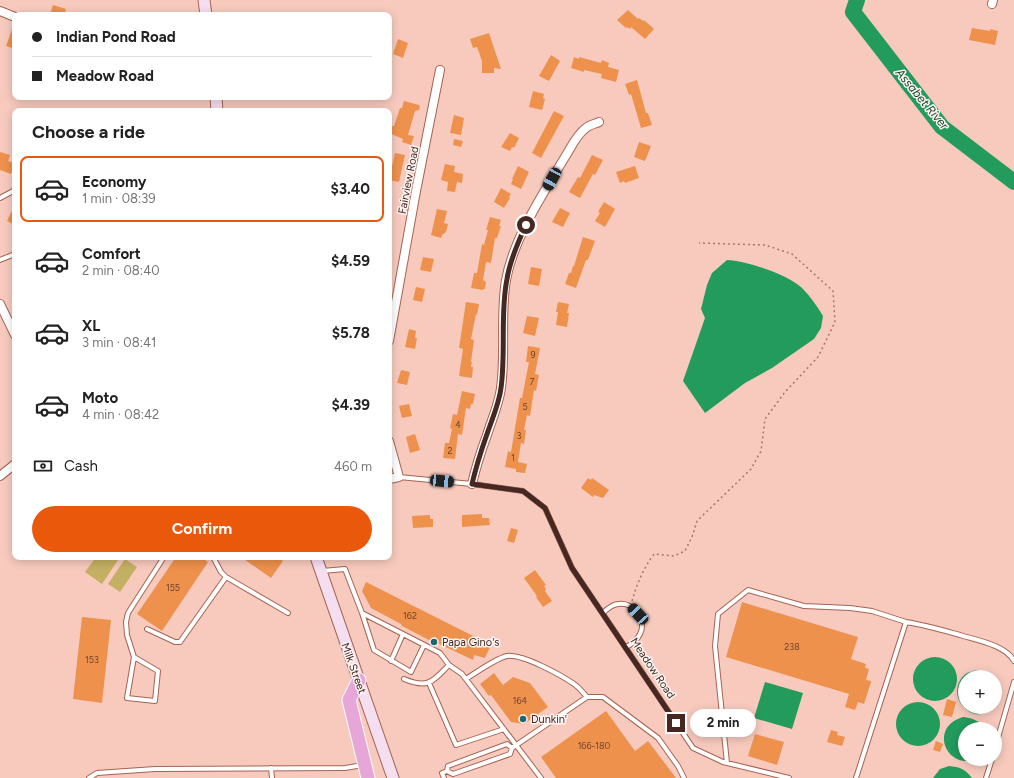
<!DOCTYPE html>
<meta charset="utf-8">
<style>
body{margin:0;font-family:Figtree,sans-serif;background:#f2f2f2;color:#222;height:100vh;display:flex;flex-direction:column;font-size:15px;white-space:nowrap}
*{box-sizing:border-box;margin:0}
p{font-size:13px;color:#767676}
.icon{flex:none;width:22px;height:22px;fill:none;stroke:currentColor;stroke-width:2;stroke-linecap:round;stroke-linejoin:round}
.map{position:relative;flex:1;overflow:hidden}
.sheet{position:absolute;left:12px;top:108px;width:380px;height:452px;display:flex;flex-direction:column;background:#fff;border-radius:8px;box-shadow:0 2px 10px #0003}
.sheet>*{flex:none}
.guide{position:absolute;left:12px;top:12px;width:380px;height:88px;border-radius:8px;box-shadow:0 2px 10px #0003;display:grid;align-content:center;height:88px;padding:0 20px;background:#fff}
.buttons{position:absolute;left:958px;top:670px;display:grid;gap:8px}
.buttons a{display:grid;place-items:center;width:44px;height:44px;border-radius:50%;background:#fff;box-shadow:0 2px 10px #0003;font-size:20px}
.end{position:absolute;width:18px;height:18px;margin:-9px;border:5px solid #452821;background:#fff;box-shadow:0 0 0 2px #fff}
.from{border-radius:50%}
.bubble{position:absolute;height:28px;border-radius:14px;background:#fff;box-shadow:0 2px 10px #0003;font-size:13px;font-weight:700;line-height:28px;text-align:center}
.car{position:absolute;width:12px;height:24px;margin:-12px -6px;border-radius:5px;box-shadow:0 0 3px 1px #0007;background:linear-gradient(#222 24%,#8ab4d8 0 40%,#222 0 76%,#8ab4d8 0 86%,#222 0)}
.guide b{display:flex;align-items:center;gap:14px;height:38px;font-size:15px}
.guide b+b{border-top:1px solid #e0e0e0}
.guide i{width:10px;height:10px;background:#222}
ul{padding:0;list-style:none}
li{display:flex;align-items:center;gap:12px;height:66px;margin:0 8px 6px;padding:0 12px;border:2px solid transparent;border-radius:8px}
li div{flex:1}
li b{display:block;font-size:15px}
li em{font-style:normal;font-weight:700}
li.on{border-color:#ea580c}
li>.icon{width:36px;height:36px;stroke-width:1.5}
h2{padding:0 20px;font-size:18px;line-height:48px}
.pay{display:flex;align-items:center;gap:10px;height:44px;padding:0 20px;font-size:15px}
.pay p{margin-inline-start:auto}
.primary-button{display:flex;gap:8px;margin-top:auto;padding:8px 20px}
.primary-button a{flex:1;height:46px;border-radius:24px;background:#ea580c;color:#fff;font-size:16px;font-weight:700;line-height:46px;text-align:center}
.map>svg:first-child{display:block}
.green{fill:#c4b063}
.water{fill:#229b5c;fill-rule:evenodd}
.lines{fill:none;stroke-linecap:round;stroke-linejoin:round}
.river{stroke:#229b5c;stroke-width:16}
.building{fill:#ee914d}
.service-casing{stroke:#a56352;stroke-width:6}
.minor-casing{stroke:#a56352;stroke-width:10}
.secondary-casing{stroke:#a56352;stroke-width:13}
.trunk-casing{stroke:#fff;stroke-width:15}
.path{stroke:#9f7970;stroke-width:1.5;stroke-dasharray:2 3;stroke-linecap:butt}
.service{stroke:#fff;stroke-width:4}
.minor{stroke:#fff;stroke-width:8}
.secondary{stroke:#f6def1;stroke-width:11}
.trunk{stroke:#e6a6d8;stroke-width:13}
.route{stroke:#452821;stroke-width:5}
.poi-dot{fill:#1f6675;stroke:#fdf5f3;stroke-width:1.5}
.labels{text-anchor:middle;stroke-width:3;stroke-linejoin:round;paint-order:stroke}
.number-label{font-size:9px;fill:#6f422c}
.street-label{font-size:11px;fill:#452821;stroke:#fdf5f3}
.poi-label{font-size:11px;fill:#452821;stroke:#fdf5f3;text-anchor:start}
.water-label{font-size:12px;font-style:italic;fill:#17442a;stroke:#fdf5f3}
</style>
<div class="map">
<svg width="1014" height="778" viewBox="0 0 1014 778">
<rect width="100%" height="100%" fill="#f8cabe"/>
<path class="green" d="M96,557H120L102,584L85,572Z
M125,559L137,567L120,592L108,584Z"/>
<path class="water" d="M727,260C746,261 788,274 802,288C810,296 817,306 823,316L821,328L814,339L772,368L745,383L705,413L683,381L705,318L701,309L707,285L712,273Z
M913 679a22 22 0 1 1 44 0a22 22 0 1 1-44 0Z
M976,670C1014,673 990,738 962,705C954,696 956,680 967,673C970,672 973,671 976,670ZM965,677H995V707H965Z
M765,682L803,693L792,729L754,718Z
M896 724a22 22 0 1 1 44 0a22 22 0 1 1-44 0Z
M963,717C974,718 979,721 986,729H965V759H977C949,770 932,735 954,721C957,719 960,718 963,717Z
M949,766C960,767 965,769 972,778H933L940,769Z"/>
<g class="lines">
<path class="river" d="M857,0L853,12L942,127L1014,182"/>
</g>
<path class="building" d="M53,5L66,9L64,15L50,14Z
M628,10L638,19L639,18L643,21L644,20L654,29L645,39L631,27L630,29L627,27L626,28L617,20Z
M14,24L15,25V49L6,46Z
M972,28L990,31V29L998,31L995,45L969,40Z
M489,33L501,69L494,68V73H482V61L477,47L473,48L470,39Z
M398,39L408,43L403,58L393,54Z
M551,55L560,61L549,81L539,76Z
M574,57L579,59V57L601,63L602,60L609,63L608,67L619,70L616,82L601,78L602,74L584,70V72L571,68Z
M637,80L646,113H648L652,125L641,128L631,94L629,95L625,84Z
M533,91L544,94L543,98L545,99L542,110L529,107Z
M404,101L419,105L420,107L419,110L415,111L408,135L414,136L411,145L402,142L403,139L389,133L391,126H394L400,108H402Z
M554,111L564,116L541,158L532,153Z
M454,115L464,118L461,135L450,133Z
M510,133L519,138L514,148L512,147L510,151L501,147Z
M454,139L463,141L461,147L453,145Z
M639,142L651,146L645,161L634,157Z
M0,152L10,155L8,161L14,163L11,174L0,170Z
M395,153L405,155L399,182L389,180Z
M592,155L603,160L595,175L593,174L580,198L569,192L578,177L580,178Z
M445,164L455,166L454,172L463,174L462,183L457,182L455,192L447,191L448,182L441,180Z
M518,166L529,172L521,189L511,184L513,179H512Z
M635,166L639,178L625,183L624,181L620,183L616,172Z
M501,188L511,194L509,197L510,198L504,208L494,202Z
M604,202L615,209L605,227L595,221L600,213L598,212Z
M15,204V225L7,221Z
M560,208L570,213L563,227L552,222Z
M437,209L447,211L444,223L448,224L446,232L442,235L441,238L431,235Z
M490,217L501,220L499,226H501L497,238H495L491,263L486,262L483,280L486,282L485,289H483V290L471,288L474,273H477L482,244L484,245L488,230H486Z
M583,237L595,241L588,260H586L576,288L565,284L569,273H571L573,266H574Z
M423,257L434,259L431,272L420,270Z
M531,267L542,269L539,286L528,284Z
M416,287L425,289L422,302L413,300Z
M466,302L479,304L477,315L476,314L471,339L474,340L471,362H472L471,367H473L472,378L459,376L463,349L459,348Z
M558,302L569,304L567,313H569L567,327L556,325L558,312H556Z
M527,316L539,318L535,336L523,333Z
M409,329L416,331L415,338H417L415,349L405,347Z
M528,346L540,348L535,374L539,375L536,391L534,390L530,416L527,415L524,430H526L524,444L521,443L518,462L527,464L525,473L516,472V469L505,467L508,451L511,452L520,398H522L529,362H526Z
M401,370L410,372L407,385L397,383Z
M462,391L475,394L473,404H471L470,409L466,408L462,435L458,434L455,459L443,458L445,443H449L452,429L450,428L453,414L457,415Z
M409,404L412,416L402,418L399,406Z
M415,434L420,450L410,453L406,437Z
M588,478L591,480L592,478L609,490L603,498L594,495L593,497L581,488Z
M482,514V518H489L490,525L462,527V515Z
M430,515V519H433V527L413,528L412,516Z
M511,528L518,530L514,543L507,541Z
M176,557H201L208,562L162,631L137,614Z
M241,557H277L283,561L271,578Z
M535,570L546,585L544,586L546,589L545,591L552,601L543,607L536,597L537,596L524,578Z
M366,582L491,645L485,658L474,655L473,660L433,641H431L402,626L401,624L371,608L362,591Z
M742,602L858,637L851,659L866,664L865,668L869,669L866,680L871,681V682L864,704L858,702L855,710L845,707L849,694L726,657Z
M82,617L111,620L102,703L73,699Z
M494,673L503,685L513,677L530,683L548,707L524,724L511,722L491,695L489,696L480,684Z
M947,699L956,702L952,717L943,715Z
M606,711L635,751L648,741L676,778H556L541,757Z
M831,730L838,732L837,735L845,737L842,746L827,742Z
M755,734L784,742L777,765L748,756Z
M936,741L943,744L940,752L933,750Z"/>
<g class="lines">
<g class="service-casing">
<path id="service" d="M0,198L15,190
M0,260L15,254
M399,477L472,484L523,491L545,508L572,568L693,748L723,762L789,778
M213,557L221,572L226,577L288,613
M322,571L345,569L362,613L440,653L449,665L462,674L541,778
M362,613L374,650L411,672L424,645
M603,613C607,609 613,604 619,604C634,602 647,621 640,634C637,641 632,644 626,647
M906,622C925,625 942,630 960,635C976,640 1006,645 1014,661
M147,629L175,642H180L226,577
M134,657L158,671L155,701L127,698L134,657L127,635L126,622L128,613L164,557
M391,661L403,634
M404,679C428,689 432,682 449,665
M466,679C475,673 497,658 507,656C523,654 561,675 574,684C579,687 583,693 587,697
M429,683L456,745L504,729
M995,748L1014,682
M727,763L715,646L718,614L748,590L804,606L850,608L872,611L906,622L856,778
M271,768L272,778
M447,771L448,766L507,744L512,748
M89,778L97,773L155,769L345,768L363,765
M444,778L442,773L447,771L453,774L510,754L512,748L587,697H603L658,738L678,766L684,778
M986,778L992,759"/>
</g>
<g class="minor-casing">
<path id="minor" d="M992,4L993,0
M0,11L15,17
M0,304L15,335
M389,341L416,191L440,70
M389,441L399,477L389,479
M0,476L15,464
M472,484C476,467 481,451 487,435C492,419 499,404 501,388C506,352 500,315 506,280C514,237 543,194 565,157C571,148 576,135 586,128C589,125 595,124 599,122"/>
</g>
<g class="secondary-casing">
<path id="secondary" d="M204,0L206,15
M216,97L217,111
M316,557L393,778"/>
</g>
<g class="trunk-casing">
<path id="trunk" d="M359,680L349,700L368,778"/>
</g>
<path class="path" d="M632,601C637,584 643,569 654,554L674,556L685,551L692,537L697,521L751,469L761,451L765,419L785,392L818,357L835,322L833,291L792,254L765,245L699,243"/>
<use href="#service" class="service"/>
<use href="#minor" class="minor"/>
<use href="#secondary" class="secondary"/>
<use href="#trunk" class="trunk"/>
</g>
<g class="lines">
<path class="route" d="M526,225C518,242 510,260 507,279C500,313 506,352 501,388C499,404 492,419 487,434C481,451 476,467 472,484L523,491L545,508L572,568L676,723"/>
</g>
<g class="poi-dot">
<circle cx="434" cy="642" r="4"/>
<circle cx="523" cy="719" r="4"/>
</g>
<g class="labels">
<g class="number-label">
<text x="533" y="358">9</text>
<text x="532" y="385">7</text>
<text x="525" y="410">5</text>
<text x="458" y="428">4</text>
<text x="519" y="439">3</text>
<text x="450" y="454">2</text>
<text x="513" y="461">1</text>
<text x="173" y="591">155</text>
<text x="410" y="619">162</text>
<text x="792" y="650">238</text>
<text x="92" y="663">153</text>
<text x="520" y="704">164</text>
<text x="594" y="749">166-180</text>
</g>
<g class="street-label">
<text transform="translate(408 180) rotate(-79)" y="4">Fairview Road</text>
<text transform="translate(354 668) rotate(70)" y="4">Milk Street</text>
<text transform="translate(653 668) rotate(56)" y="4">Meadow Road</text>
</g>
<g class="poi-label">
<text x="442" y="646">Papa Gino's</text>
<text x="531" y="723">Dunkin'</text>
</g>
<g class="water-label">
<text transform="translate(922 99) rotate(50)" y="4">Assabet River</text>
</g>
</g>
</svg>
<div class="buttons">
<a>+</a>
<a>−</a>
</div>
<i class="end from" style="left:526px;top:225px"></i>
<i class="end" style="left:676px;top:723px"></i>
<div class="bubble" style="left:690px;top:709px;width:66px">2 min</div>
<i class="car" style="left:552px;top:179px;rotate:209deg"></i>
<i class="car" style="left:442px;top:481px;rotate:95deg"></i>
<i class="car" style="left:638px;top:614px;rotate:317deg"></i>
<div class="guide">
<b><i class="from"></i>Indian Pond Road</b>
<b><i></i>Meadow Road</b>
</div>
<section class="sheet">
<h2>Choose a ride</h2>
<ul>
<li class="on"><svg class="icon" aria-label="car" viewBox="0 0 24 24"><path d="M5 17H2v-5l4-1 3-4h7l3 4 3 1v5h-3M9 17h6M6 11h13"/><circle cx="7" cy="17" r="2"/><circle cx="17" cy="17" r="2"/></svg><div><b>Economy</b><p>1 min · 08:39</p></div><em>$3.40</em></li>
<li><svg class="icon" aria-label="car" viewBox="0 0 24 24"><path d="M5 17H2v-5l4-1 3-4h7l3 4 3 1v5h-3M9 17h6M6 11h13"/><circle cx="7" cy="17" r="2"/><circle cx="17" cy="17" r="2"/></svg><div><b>Comfort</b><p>2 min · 08:40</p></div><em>$4.59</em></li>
<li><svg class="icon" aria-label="car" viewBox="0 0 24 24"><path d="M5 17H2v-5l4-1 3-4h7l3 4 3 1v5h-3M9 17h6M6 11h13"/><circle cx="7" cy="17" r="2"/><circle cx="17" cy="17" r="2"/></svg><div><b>XL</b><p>3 min · 08:41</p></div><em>$5.78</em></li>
<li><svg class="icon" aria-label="car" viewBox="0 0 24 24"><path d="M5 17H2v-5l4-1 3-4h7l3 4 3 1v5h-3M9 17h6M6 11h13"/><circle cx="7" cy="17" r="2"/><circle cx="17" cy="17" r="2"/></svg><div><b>Moto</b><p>4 min · 08:42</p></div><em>$4.39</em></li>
</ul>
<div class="pay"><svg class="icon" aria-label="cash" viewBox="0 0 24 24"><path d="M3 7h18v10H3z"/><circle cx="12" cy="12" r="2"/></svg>Cash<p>460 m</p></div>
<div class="primary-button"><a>Confirm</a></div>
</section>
</div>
